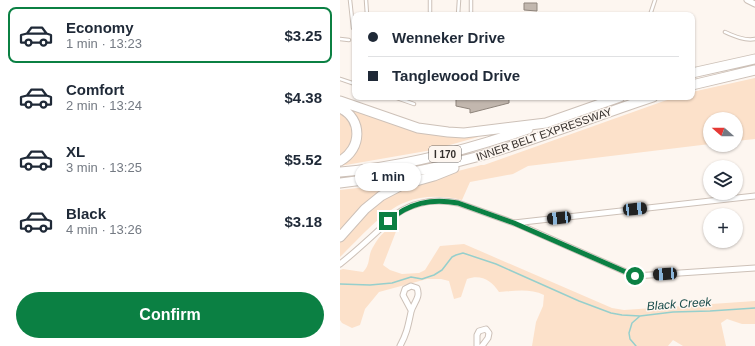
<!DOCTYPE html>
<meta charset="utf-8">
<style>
body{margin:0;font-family:Arial,sans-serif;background:#f2f2f3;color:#1f2937;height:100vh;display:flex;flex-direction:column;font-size:15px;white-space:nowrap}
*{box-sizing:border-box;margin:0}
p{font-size:13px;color:#747a83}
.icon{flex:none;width:22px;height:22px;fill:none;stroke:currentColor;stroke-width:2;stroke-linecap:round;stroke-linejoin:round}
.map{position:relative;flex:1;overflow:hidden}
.details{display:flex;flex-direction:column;background:#fff;width:340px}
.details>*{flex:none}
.banner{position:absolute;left:12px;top:12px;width:343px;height:88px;border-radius:8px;box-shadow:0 1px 3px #0004;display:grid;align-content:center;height:88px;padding:0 16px;background:#fff}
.needle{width:26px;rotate:290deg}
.buttons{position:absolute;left:363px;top:112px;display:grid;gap:8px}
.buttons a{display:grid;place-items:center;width:40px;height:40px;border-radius:50%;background:#fff;box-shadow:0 1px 3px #0004;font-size:20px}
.end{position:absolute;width:18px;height:18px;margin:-9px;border:5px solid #0b8043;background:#fff;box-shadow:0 0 0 2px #fff}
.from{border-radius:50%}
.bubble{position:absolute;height:28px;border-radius:14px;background:#fff;box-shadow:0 1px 3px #0004;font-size:13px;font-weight:800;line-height:28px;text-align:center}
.car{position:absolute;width:12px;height:24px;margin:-12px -6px;border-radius:5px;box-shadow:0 0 3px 1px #0007;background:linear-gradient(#222 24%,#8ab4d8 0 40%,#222 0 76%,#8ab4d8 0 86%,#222 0)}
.banner b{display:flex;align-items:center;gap:14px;height:38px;font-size:15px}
.banner b+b{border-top:1px solid #e0e1e3}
.banner i{width:10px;height:10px;background:#1f2937}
ul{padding:7px 0 0;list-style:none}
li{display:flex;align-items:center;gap:12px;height:56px;margin:0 8px 6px;padding:0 8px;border:2px solid transparent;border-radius:8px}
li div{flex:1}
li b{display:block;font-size:15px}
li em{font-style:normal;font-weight:800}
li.selected{border-color:#0b8043}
li>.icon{width:36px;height:36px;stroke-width:1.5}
.action{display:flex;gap:8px;margin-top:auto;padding:8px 16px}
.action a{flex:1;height:46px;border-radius:24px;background:#0b8043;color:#fff;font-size:16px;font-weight:800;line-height:46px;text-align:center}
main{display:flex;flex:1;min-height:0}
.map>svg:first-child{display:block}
.green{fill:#fce1ca}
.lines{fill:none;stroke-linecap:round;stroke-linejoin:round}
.stream{stroke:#96cfcc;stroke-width:1.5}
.building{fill:#c2b7ae;stroke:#8f857c}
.service-casing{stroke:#cdc1b8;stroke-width:4.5}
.minor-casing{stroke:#cdc1b8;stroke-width:7}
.motorway-casing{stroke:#cdc1b8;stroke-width:11}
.service{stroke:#fff;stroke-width:2.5}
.minor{stroke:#fff;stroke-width:5}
.motorway{stroke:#fff;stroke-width:9}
.route{stroke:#0b8043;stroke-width:5}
.labels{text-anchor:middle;stroke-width:3;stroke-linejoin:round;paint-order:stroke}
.shield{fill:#fdf6f0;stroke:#706b67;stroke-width:1}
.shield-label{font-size:10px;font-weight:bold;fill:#342f2c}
.street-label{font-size:11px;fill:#342f2c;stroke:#fdf6f0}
.water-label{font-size:12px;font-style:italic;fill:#1c4f4d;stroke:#fdf6f0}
</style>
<main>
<section class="details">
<ul>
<li class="selected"><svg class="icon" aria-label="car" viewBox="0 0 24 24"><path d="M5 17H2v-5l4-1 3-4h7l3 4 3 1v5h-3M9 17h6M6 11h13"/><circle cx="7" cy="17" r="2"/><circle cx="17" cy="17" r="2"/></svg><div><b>Economy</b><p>1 min · 13:23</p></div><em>$3.25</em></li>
<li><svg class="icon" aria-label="car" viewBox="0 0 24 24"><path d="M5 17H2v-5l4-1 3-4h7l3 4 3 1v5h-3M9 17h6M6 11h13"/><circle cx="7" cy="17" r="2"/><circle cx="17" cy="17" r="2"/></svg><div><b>Comfort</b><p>2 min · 13:24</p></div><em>$4.38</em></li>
<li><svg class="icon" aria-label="car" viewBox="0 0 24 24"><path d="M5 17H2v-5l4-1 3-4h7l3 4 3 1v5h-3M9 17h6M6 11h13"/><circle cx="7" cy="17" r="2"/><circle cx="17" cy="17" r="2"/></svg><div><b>XL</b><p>3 min · 13:25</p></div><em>$5.52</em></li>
<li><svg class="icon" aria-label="car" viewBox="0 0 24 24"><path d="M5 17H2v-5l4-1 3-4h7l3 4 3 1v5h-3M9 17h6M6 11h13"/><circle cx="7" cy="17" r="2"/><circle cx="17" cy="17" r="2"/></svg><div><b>Black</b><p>4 min · 13:26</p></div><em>$3.18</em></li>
</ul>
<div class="action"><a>Confirm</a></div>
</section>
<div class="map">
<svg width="415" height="346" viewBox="0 0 415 346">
<rect width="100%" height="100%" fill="#fdf6f0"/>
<path class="green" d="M415,78V139L396,141V119H370V144L188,166L173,174L130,182L122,200C105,196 83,195 66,202C42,211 19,239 0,257V242C13,228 25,211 41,201C70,181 108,174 141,165H144L324,101L337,97H352V92Z
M5,107L61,126L138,134V137L92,150L0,166V164L18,146Z
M0,111L12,123L13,144L0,158Z
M69,178V180L0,232V190L44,185Z
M50,229H57L43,265L50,270L62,274L79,273L85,270L100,246L124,244L272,308L284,310L415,301V324H402L387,319L381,323L386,346H343L333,340L328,346H192L196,322L203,306L204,295C190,288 174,291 159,292C151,280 141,274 127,279L121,297L114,299L109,281L101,279H87L39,292L25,309L20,325L12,328L2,323L0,320V270L3,269L23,272C30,265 28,259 31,251C35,243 42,231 50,229Z"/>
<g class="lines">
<path class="stream" d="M0,284L30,285L52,283L71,277L82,279L94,275L102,270L112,257L116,255L123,253L156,264L239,301L271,313L282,315L300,316
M296,346L290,339L289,333L292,323L300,316L333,312L370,311L415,308"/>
</g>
<path class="building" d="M184,3H197V11L184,10Z
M116,97H169V103L130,113V109L116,106Z"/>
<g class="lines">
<g class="service-casing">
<path id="service" d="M10,0L13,28H15
M26,0L27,15
M90,15V0
M118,15L119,0
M131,15V0
M310,15L315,0
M385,32C394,36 405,41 415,39
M0,39L9,40
M0,79L15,84
M54,97L74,104"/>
</g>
<g class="minor-casing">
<path id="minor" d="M407,0L415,4
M175,223L295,276L415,268
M0,264C14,253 27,241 40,229C46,223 53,216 61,211C78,201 99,199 118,203L174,223L415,196
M60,346C67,333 68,326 71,312C73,303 81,298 77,288L71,286L65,289L63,295L71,310
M137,346V335L139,331L146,329L149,333L148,338L142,346"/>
</g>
<g class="motorway-casing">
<path id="motorway" d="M352,73L415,59
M352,85L415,70
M0,101L78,128L108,132L124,133L206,123L280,97
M0,108C23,119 22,149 0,161
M0,172C64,167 127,150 188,129
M0,183C47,178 94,169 140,156C199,139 255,116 313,97
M0,237L25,209L41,196L62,185L94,176L114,168"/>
</g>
<use href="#service" class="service"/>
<use href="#minor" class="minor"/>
<use href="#motorway" class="motorway"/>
</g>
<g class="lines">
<path class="route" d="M48,221C69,203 91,198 118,203L174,223L295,276"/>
</g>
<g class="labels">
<rect class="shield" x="89" y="146" width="32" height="16" rx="3"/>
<g class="shield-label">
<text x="105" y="158">I 170</text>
</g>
<g class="street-label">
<text transform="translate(204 134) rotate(-19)" y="4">INNER BELT EXPRESSWAY</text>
</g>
<g class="water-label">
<text transform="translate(339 304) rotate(-4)" y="4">Black Creek</text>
</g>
</g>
</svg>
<div class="buttons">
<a><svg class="needle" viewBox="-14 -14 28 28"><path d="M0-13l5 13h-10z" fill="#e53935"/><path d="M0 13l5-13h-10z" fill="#747a83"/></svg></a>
<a><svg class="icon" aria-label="layers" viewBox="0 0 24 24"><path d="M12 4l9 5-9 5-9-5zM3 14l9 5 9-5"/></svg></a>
<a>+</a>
</div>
<i class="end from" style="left:295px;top:276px"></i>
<i class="end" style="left:48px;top:221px"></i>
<div class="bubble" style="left:15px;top:163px;width:66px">1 min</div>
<i class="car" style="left:295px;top:209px;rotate:84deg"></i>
<i class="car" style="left:219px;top:218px;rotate:264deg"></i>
<i class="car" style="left:325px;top:274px;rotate:266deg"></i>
<div class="banner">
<b><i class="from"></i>Wenneker Drive</b>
<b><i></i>Tanglewood Drive</b>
</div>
</div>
</main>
